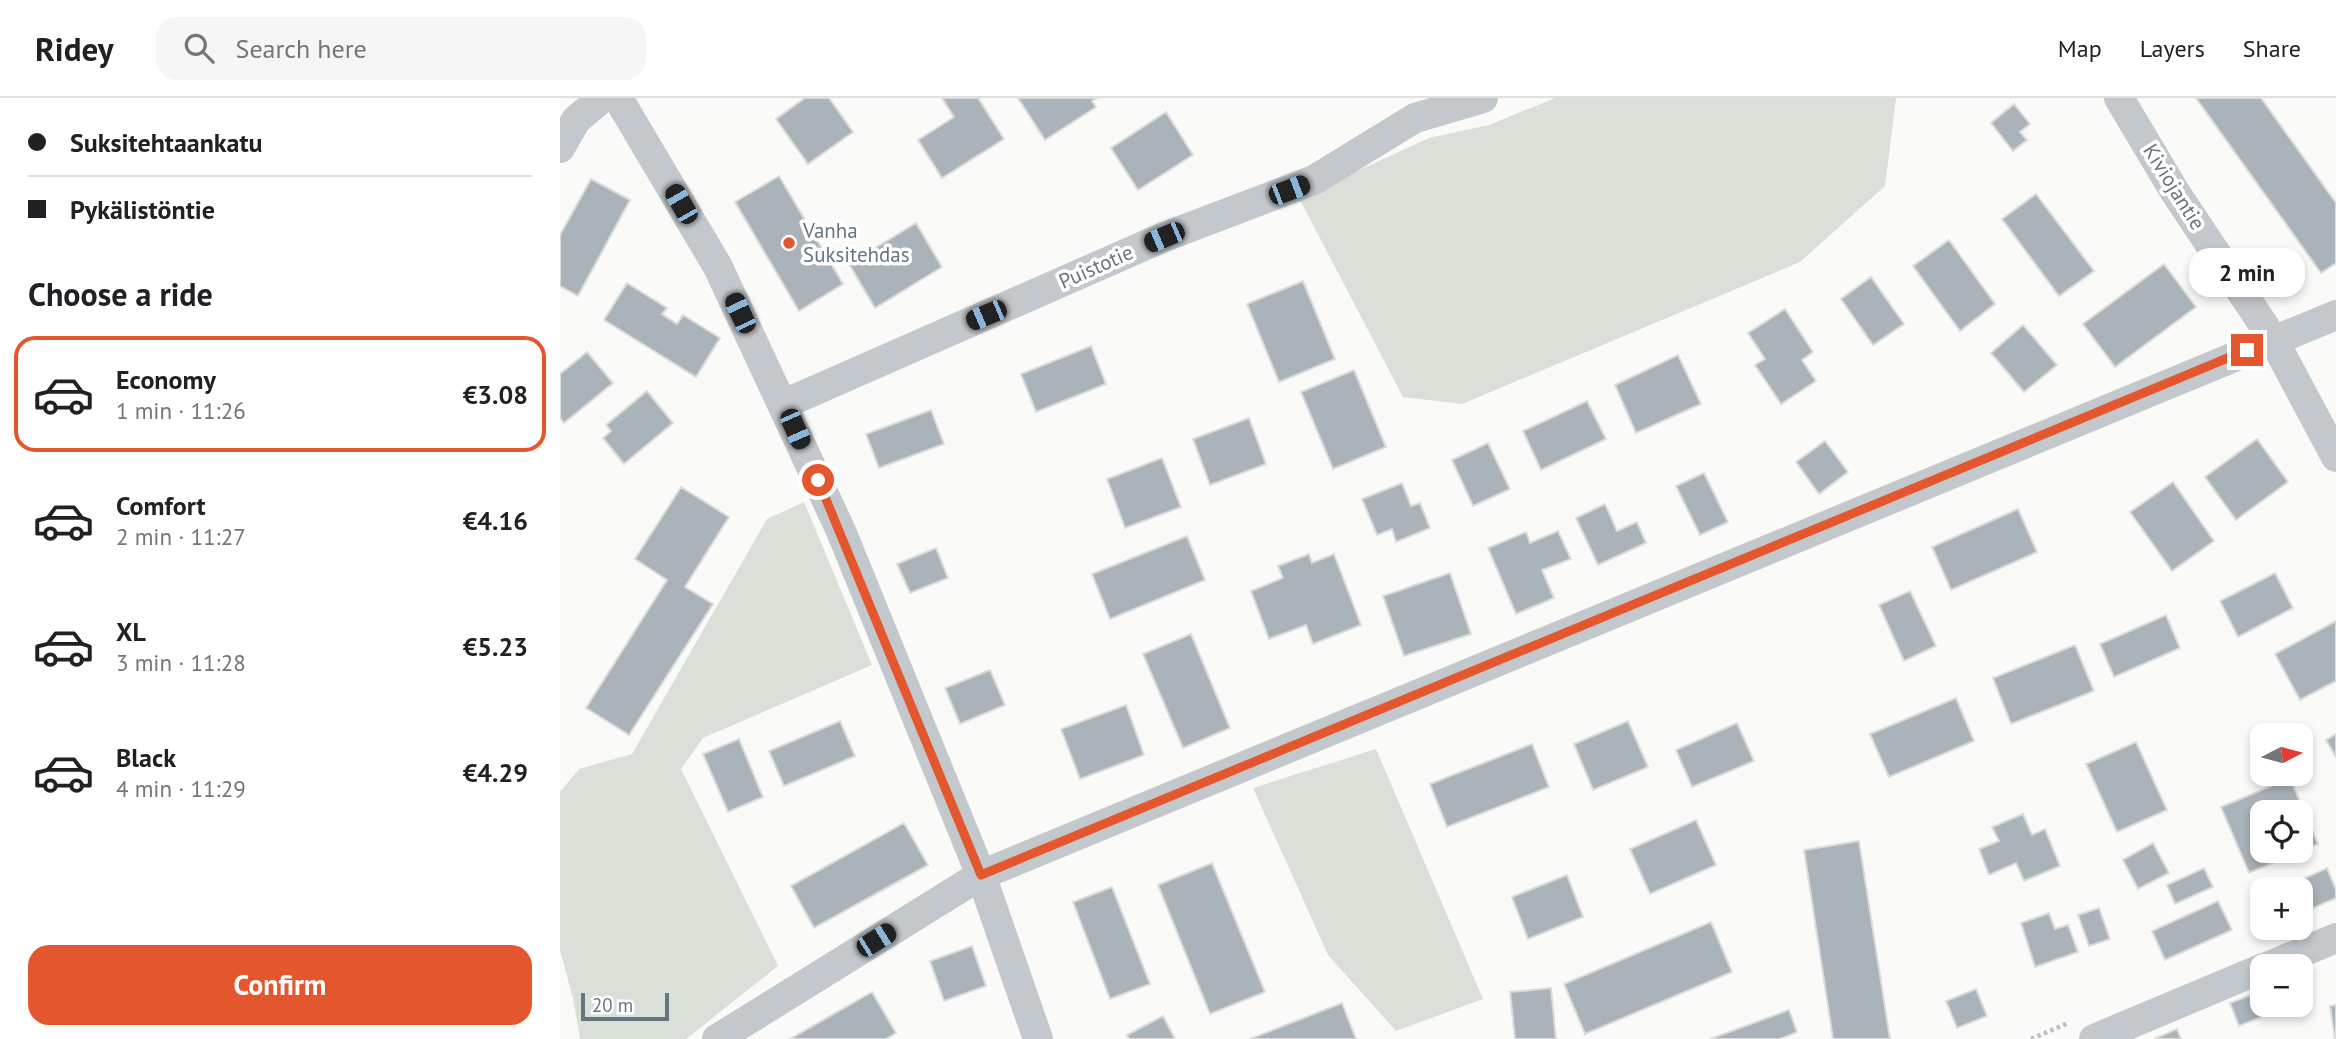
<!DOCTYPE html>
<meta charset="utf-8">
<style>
body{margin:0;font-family:"PT Sans",sans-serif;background:#f6f6f6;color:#202124;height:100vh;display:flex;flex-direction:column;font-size:26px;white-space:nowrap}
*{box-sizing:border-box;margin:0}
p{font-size:23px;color:#757577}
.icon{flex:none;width:38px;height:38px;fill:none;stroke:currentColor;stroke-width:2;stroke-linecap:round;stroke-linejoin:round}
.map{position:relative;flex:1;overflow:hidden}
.details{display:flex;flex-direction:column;background:#fff;width:560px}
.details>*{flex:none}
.hud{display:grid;align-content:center;height:154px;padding:0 28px;background:#fff}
.needle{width:46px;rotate:84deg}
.fabs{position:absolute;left:1690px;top:625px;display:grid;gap:14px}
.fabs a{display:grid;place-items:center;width:63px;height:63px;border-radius:14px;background:#fff;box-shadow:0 4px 10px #0003;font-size:35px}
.scale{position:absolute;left:21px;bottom:18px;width:88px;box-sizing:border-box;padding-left:7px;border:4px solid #657683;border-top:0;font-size:19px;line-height:24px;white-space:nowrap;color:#657683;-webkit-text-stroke:5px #fff;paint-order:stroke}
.end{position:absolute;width:32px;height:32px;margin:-16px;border:9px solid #e4572e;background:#fff;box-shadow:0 0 0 4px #fff}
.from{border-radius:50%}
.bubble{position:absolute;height:49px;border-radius:21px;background:#fff;box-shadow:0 4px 10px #0003;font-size:23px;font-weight:800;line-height:49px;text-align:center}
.car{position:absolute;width:21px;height:42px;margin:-21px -10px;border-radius:9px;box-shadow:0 0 5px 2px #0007;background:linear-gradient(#222 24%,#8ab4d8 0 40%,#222 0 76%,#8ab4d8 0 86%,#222 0)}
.hud b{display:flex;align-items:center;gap:24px;height:66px;font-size:26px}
.hud b+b{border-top:2px solid #e0e0e0}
.hud i{width:18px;height:18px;background:#202124}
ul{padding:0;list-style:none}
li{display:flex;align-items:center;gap:21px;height:116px;margin:0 14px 10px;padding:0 14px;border:4px solid transparent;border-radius:21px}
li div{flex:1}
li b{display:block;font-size:26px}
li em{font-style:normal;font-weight:800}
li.on{border-color:#e4572e}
li>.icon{width:63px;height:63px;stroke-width:1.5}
h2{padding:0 28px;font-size:32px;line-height:84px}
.action{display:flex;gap:14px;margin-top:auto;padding:14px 28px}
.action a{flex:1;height:80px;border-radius:21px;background:#e4572e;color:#fff;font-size:28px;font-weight:800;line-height:80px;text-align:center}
header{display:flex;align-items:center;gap:42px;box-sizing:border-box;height:98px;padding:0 35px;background:#fff;border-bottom:2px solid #e0e0e0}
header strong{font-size:33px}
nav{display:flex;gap:38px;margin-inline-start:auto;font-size:24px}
.search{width:490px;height:63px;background:#f6f6f6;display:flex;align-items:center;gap:18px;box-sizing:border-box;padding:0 24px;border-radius:21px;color:#757577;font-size:26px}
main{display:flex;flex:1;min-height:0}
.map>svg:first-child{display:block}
.green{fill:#dadfd7}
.building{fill:#aab3b9;stroke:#dcdcda;stroke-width:2;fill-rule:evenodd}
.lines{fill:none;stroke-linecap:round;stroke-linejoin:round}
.path{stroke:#bbbfc2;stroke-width:4.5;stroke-dasharray:3.5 3.5;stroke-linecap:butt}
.minor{stroke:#c3c8cc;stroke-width:30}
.route{stroke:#e4572e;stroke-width:9}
.poi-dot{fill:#e4572e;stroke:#fff;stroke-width:2.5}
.labels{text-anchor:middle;stroke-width:7;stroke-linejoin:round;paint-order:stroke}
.street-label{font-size:21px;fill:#657683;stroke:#fff}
.poi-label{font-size:21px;fill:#657683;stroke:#fff;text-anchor:start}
</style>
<header>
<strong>Ridey</strong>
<div class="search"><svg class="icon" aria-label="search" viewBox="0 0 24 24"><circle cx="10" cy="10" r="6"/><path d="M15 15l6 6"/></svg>Search here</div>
<nav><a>Map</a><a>Layers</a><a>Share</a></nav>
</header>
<main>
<section class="details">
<div class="hud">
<b><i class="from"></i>Suksitehtaankatu</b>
<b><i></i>Pykälistöntie</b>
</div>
<h2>Choose a ride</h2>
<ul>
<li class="on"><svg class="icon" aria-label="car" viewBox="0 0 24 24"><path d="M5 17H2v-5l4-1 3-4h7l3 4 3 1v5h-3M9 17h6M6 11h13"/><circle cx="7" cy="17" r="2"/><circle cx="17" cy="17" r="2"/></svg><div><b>Economy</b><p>1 min · 11:26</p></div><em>€3.08</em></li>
<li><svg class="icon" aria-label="car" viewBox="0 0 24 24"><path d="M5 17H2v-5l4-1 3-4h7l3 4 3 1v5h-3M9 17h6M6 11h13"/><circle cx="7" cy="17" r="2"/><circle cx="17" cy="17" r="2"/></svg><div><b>Comfort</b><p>2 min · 11:27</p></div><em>€4.16</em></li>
<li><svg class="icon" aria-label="car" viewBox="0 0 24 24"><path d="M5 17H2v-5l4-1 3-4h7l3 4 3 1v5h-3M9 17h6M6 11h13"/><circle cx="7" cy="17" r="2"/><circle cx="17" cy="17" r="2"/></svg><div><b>XL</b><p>3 min · 11:28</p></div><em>€5.23</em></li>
<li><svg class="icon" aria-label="car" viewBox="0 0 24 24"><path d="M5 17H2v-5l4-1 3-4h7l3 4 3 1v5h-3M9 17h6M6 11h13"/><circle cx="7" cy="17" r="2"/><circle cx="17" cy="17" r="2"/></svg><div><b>Black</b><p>4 min · 11:29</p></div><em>€4.29</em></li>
</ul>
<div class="action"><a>Confirm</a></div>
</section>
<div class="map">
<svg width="1776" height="941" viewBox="0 0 1776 941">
<rect width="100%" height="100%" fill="#fafaf8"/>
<path class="green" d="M995,0H1336L1325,88L1240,164L902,306L843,299L739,100L869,40L929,27Z
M244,404L312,567L143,640L121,671L218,868L126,941H20L13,900L0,852V694L19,671L72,656L207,421Z
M816,651L923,901L836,933L768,857L693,690Z"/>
<path class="building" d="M245,0H269L293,34L248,66L216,21Z
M382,0H418L444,41L382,80L358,42L394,19Z
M458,0H537L532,3L536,9L485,42Z
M1636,0H1701L1776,105V165L1761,175Z
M1454,6L1470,26L1460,34L1467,42L1453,53L1431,25Z
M606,14L633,57L578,92L551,50Z
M219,78L283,186L239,213L175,104Z
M31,81L70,102L18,198L0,188V137Z
M1476,96L1534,173L1499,198L1442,121Z
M356,125L382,169L315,210L289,166Z
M1389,142L1435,206L1400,233L1353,168Z
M1604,166L1636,209L1555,269L1523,226Z
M1311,179L1344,226L1313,247L1281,201Z
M743,183L775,261L719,284L687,206Z
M67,185L107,210L102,216L117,226L123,217L160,240L136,279L44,222Z
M1225,211L1253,254L1242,262L1256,283L1221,306L1195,267L1205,261L1188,235Z
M1463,227L1497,267L1464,294L1431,255Z
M531,248L546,286L476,314L461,276Z
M27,254L53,285L4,325L0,320V276Z
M1118,257L1141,306L1076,335L1055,287Z
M794,272L826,349L773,371L741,294Z
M87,293L113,325L64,366L43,340L51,333L46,327Z
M1027,303L1046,341L981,372L963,333Z
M371,312L384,346L319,370L306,336Z
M689,320L706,366L650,387L633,341Z
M1697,341L1728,384L1676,422L1645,379Z
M1265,343L1288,374L1259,396L1236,364Z
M928,345L950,391L913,408L892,362Z
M602,360L621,409L565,430L547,381Z
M1144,375L1168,424L1140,437L1116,388Z
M1613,384L1654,443L1612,473L1570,414Z
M842,385L851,408L860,405L870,430L836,444L832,431L817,437L802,401Z
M121,389L169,419L125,489L153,506L69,637L26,610L107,482L75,461Z
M1045,406L1057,433L1077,424L1086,445L1038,467L1016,420Z
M1458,411L1477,454L1391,492L1372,449Z
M998,433L1011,461L982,472L994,500L956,516L928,450L966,434L970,445Z
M627,438L645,482L550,521L532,476Z
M376,450L388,480L350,495L337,466Z
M749,456L752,465L774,456L801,527L753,546L746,527L709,541L691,493L723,480L718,468Z
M890,475L911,536L844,558L823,498Z
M1715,475L1733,510L1678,539L1660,503Z
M1350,493L1376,548L1344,563L1319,507Z
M1606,517L1620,550L1554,579L1540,546Z
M1776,523V583L1740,602L1715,556Z
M631,536L670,630L623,650L583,556Z
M1515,547L1534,593L1451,626L1433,580Z
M430,572L445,607L400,626L385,590Z
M1396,600L1414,643L1329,679L1310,636Z
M566,607L584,657L520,681L501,631Z
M280,623L295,658L224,688L209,653Z
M1068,623L1088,669L1033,692L1014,646Z
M1177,625L1194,663L1132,689L1116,652Z
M1776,636V659L1766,642Z
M179,641L203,699L168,714L143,656Z
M1576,644L1607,712L1557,734L1526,666Z
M972,646L989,689L887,729L870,686Z
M1730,680L1758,746L1689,775L1661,709ZM1703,714H1741V752H1703Z
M1463,716L1472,737L1485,731L1500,768L1464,783L1456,765L1429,777L1419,751L1439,743L1432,729Z
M1136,722L1156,767L1090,796L1070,751Z
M344,725L368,767L254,830L231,788Z
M1299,743L1330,941H1273L1244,752Z
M1593,745L1609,775L1578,791L1563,762Z
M652,765L705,894L650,916L598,787Z
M1644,770L1653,789L1615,806L1607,787Z
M1767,770L1776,792V800L1742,815L1741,791H1732L1730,787Z
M1007,777L1023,819L968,841L952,799Z
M552,789L590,886L550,901L513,804Z
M1658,803L1672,832L1605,862L1592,833Z
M1539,810L1550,841L1529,848L1518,817Z
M1489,815L1495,831L1508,827L1518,854L1475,869L1461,825Z
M1151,824L1172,874L1025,936L1004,886Z
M412,848L426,888L384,903L370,863Z
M991,890L996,941H955L950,894Z
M1416,891L1427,918L1397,930L1386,903Z
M1703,892V906H1733L1679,928L1670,905Z
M312,894L336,935L326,941H230Z
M782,905L796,941H690Z
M1776,907V941H1775L1770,908Z
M1229,912L1237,934L1220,941H1150Z
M603,918L615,941H569L567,937Z
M1617,931L1621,941H1594Z"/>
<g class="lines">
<path class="path" d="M1471,941L1508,925"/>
<path class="minor" d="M58,0L158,169L281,433L421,777L478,941
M1559,0L1615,94L1713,241L1776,359
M0,50L16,22L42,0
M224,306L604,139L754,82L855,20L923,0
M1709,868L1776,840
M157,941L421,777L1776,217
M1534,941L1703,870"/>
</g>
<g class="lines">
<path class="route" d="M258,382L421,777L1687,252"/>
</g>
<circle class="poi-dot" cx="229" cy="145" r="7"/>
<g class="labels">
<g class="street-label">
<text transform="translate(1614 89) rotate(58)" y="7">Kiviojantie</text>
<text transform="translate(536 169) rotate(-24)" y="7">Puistotie</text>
</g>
<g class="poi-label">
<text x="243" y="140">Vanha<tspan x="243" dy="24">Suksitehdas</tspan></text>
</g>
</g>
</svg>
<div class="fabs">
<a><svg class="needle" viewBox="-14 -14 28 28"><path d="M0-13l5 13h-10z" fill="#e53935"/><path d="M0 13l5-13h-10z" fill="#757577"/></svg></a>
<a><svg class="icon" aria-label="locate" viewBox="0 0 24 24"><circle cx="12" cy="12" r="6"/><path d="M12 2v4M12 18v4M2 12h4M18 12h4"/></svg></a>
<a>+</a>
<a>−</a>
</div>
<div class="scale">20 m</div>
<i class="end from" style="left:258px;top:382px"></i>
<i class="end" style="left:1687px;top:252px"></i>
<div class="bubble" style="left:1629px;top:150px;width:116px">2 min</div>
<i class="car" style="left:729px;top:92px;rotate:69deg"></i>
<i class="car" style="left:121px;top:106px;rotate:330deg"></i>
<i class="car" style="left:604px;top:139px;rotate:247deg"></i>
<i class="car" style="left:180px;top:215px;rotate:335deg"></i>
<i class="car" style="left:426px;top:217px;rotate:247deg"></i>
<i class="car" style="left:235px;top:331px;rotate:156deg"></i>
<i class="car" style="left:316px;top:842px;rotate:58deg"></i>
</div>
</main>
